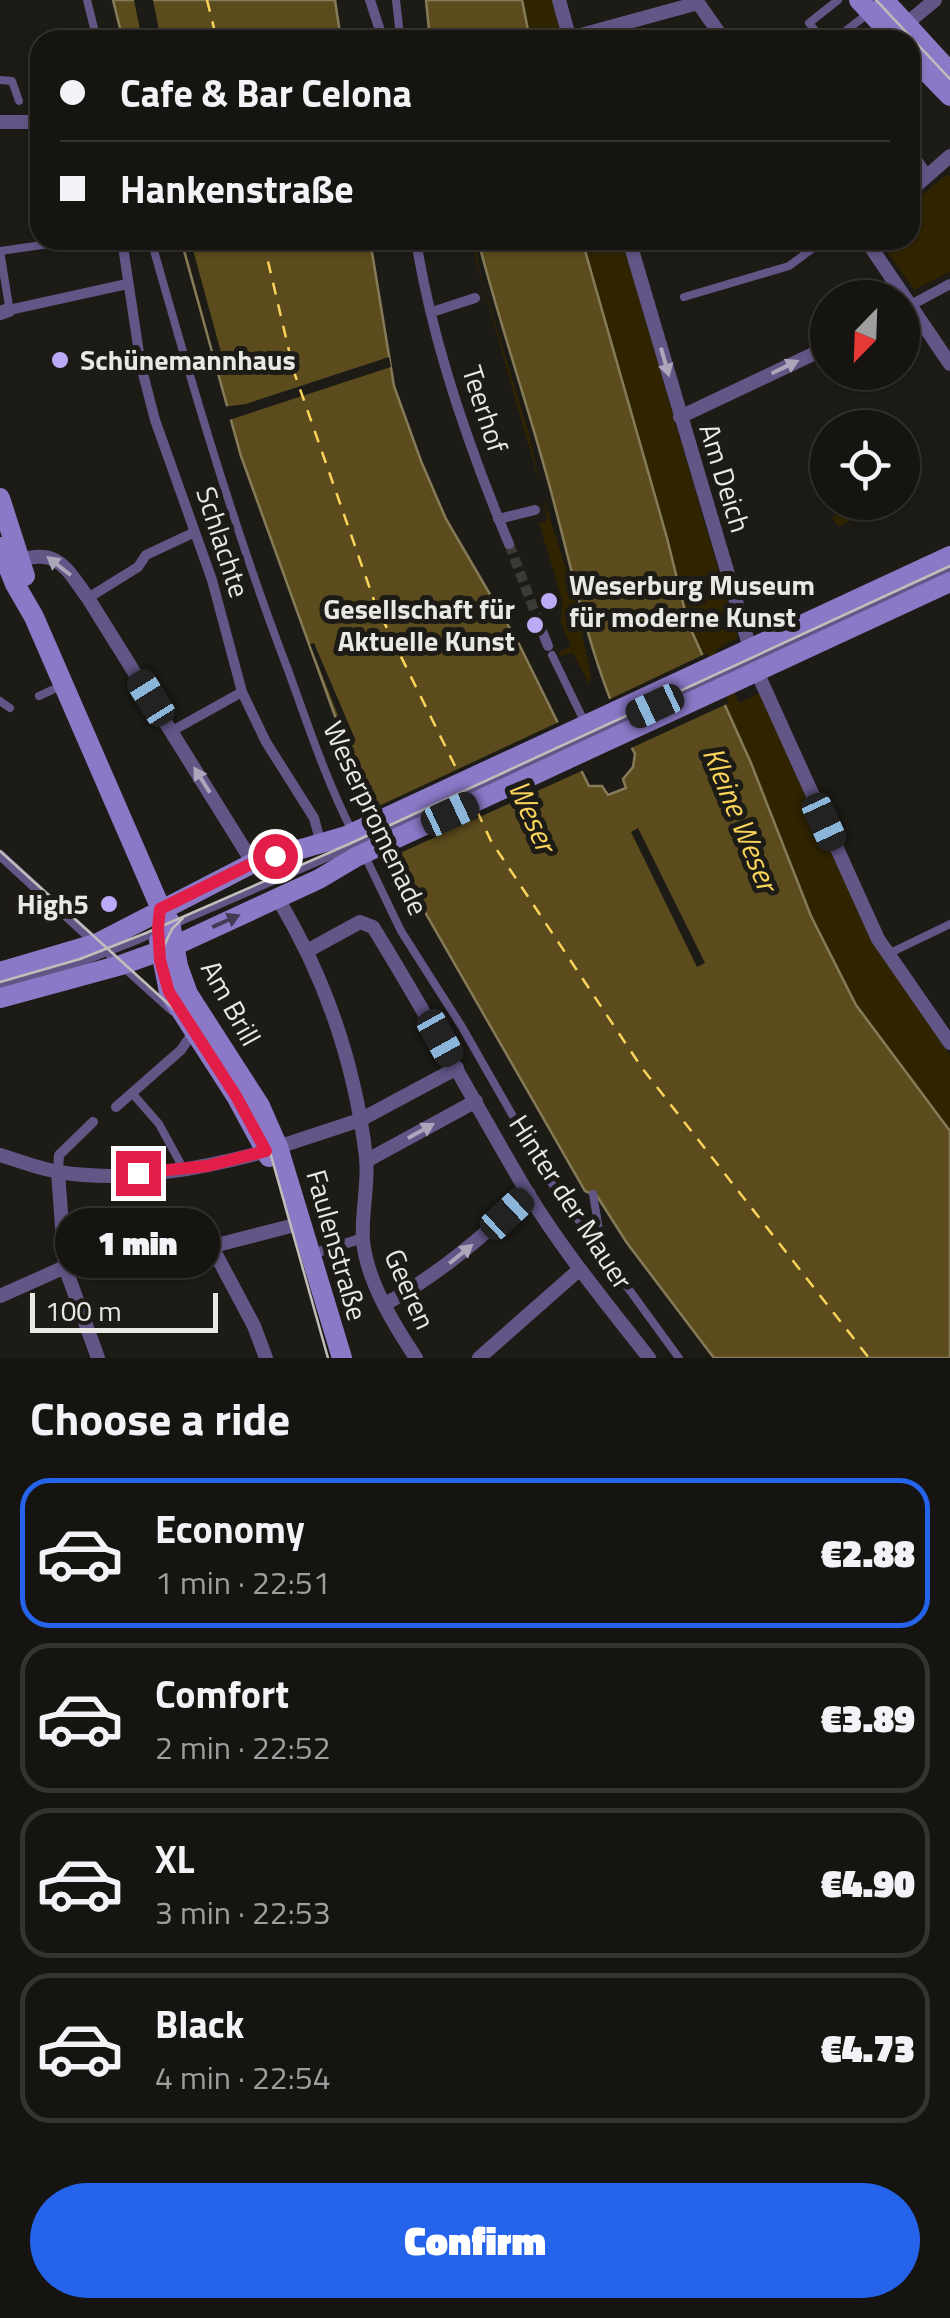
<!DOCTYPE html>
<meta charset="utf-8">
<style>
body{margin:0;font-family:"Titillium Web",sans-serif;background:#1f1d19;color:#f1f3f6;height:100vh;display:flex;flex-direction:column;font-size:38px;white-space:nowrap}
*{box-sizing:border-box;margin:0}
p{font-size:32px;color:#9e9e9f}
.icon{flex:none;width:55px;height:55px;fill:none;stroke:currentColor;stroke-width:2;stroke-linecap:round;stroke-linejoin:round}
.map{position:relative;height:1358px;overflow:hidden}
.side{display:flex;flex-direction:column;background:#161410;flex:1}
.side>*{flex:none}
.banner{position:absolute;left:30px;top:30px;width:890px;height:220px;border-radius:30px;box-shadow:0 2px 8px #0004,0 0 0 2px #353330;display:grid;align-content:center;height:220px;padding:0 30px;background:#161410}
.needle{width:65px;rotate:203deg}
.tools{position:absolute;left:810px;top:280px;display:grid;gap:20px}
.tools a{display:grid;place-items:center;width:110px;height:110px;border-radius:50%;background:#161410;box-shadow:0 2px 8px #0004,0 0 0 2px #353330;font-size:50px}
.scale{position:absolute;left:30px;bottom:25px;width:188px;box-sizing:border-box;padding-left:10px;border:5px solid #e9e8e4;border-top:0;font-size:28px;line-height:35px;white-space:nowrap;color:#e9e8e4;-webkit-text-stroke:8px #1d1b16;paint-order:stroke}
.end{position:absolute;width:45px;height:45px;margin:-22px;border:12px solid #e11d48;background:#fff;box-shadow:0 0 0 5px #fff}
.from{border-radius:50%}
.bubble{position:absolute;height:70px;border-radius:35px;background:#161410;box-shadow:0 2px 8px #0004,0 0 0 2px #353330;font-size:32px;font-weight:800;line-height:70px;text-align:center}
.car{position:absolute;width:30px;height:60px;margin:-30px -15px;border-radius:12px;box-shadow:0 0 8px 2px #0007;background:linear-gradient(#222 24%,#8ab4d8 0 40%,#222 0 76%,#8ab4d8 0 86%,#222 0)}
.banner b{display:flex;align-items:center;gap:35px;height:95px;font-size:38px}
.banner b+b{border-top:2px solid #353330}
.banner i{width:25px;height:25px;background:#f1f3f6}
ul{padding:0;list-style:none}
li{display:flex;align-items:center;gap:30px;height:150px;margin:0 20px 15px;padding:0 10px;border:5px solid #353330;border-radius:30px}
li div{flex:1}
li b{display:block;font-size:38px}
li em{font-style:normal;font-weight:800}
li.on{border-color:#2563eb}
li>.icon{width:90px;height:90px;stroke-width:1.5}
h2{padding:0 30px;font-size:45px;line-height:120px}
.primary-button{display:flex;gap:20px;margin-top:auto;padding:20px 30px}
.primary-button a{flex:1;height:115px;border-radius:60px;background:#2563eb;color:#fff;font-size:40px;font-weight:800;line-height:115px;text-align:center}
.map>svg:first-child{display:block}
.green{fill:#302400}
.water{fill:#5c4c1d;stroke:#867b59;stroke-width:2.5}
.pier{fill:#1d1b16}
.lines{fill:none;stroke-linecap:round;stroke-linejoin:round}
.ferry{stroke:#fad35a;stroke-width:2.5;stroke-dasharray:12 10;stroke-linecap:butt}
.pedestrian-tunnel{stroke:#3c3a35;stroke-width:10;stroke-dasharray:10 5;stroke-linecap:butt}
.service{stroke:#625687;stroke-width:8}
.pedestrian{stroke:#625687;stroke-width:10}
.minor{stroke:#625687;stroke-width:14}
.secondary{stroke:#8b78c7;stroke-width:20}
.tram{stroke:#bfbeb9;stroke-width:2.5}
.oneway{fill:#aca6ba}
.oneway2{fill:#443c54}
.route{stroke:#e11d48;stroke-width:12}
.poi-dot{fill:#bbaaf6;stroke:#1d1b16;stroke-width:4}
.labels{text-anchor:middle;stroke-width:10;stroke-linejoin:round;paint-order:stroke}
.poi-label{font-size:28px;font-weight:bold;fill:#e9e8e4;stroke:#1d1b16;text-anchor:start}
.street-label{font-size:28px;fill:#e9e8e4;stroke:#1d1b16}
.water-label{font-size:30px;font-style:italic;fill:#fad35a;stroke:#1d1b16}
</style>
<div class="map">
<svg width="950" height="1358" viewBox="0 0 950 1358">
<rect width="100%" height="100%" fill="#1d1b16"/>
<path class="green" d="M522,0H552L564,40H530Z
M947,174L950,177V272L914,290L879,240H910V205Z
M470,240L474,242L481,277L529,434L540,485Z
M582,240H622L738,637L716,650L739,703L760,693L873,942L950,1055V1131L856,1005L811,916L751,763L688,623L667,538Z
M543,498L572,586L591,676L589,684L573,653L560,656L558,653L571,646L561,623L562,599L539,523L547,520Z
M850,503H880L882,511L874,516L857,517L839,527L832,518Z"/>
<path class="water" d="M113,0H335L341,40H123Z
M426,0H522L530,40H430Z
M181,240H370L394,386L421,461L446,519L519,644L589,786H602L608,795L626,788L623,779L633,767L635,754C591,670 574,575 549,484C527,402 499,322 478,240H582L667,538L688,623L751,763L811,916L856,1005L950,1131V1358H714L627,1243L597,1196L585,1191L406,879L361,788L241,456Z"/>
<path class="pier" d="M134,0H153L161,40H142Z
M193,250L222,356L215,358L186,252Z
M389,357L391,367L226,421L222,407L246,404Z
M314,643L355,739L351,740L348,741L310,644Z
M707,653L729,703L627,750L608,700Z
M563,720L586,769L389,858L366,812Z
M638,828L705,963L697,967L631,832Z"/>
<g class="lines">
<path class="ferry" d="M207,0L217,40
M263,240L294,372L376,606L458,772
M477,811L491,841L642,1068L869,1358"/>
<path class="pedestrian-tunnel" d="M509,544L542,631"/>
<path class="service" d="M87,0L97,40
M396,0L400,36
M823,40L809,23L838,0
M834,40L870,12
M0,80L12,81L19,101
M910,148L929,175
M151,240C192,385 234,529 288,670C308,725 326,780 353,833
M0,251L77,240
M0,251L9,306
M684,297L789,266L824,240
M552,655L585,723
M39,696L63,685
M0,701L10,708
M364,854L401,931L462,1027L550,1181L679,1358
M104,950L172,1011
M888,954L950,924
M0,984L84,961L135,941L342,851L950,570
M132,1093L159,1124L183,1168
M593,1194L601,1242L596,1245"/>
<path class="pedestrian" d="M370,0L383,40
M122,240L141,366L155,420L212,580L242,692L266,742L314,818L321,844
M416,240C432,343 469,448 509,544
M911,305L950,284
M9,310L127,284
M432,312L475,298
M498,519L535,510
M88,598L138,567L146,555L195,532
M542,631L548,646
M172,731L242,692
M0,855L96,943
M116,1107L181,1050L194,1031
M58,1172L59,1155L93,1122
M312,1254L363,1238"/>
<path class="minor" d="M559,0L570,40
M696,0L724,40
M900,29L935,0
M570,38L698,3
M0,122H40
M910,191L950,156
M629,240L757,672L878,939L950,1043
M866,240L950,364
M0,313L9,310
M680,417L828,347
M20,560C59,548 67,570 88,598L253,863
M278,899C325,977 355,1065 366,1157C369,1184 361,1213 363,1241C367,1281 394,1325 416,1358
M307,951L360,922L373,927C427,1014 475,1104 527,1192C563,1251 607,1304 649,1358
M278,1147L360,1120L457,1068
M0,1155C19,1161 40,1169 59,1172C127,1183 201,1169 267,1151
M366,1161L476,1101
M58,1172L65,1267L98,1358
M212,1247L254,1326L266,1358
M0,1296L65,1267L178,1255L291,1226
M385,1304C440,1274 483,1236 529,1194
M479,1358L580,1269"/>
<path class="secondary" d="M859,0L896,40
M884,0L950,72
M910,55L950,96
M0,498L25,576
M0,547L15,584L34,617L161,909L170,922L178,966L188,994L260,1106L278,1147L342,1358
M159,941L169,992L236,1096L269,1157
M0,972L98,943L253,863L346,836L950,556
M0,998L121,965L174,946L319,879L356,857L950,582"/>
<path class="tram" d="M876,0L950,79
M0,851L174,1009
M183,918L172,929L164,946L163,970L169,992L232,1082L270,1152L328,1358
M0,982L80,959L146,933L349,844L950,566"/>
</g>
<defs><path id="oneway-solid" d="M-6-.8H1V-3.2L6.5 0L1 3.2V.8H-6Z" transform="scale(2.5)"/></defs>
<g class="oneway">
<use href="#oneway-solid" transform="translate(665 362) rotate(74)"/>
<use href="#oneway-solid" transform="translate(785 367) rotate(-26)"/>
<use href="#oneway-solid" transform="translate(59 566) rotate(-142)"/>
<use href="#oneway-solid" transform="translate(202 780) rotate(-122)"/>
<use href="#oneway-solid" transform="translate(421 1131) rotate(-29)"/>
<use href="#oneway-solid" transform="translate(461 1254) rotate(-39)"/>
</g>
<use class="oneway2" href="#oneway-solid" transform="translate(226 921) rotate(-24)"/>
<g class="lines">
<path class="route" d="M138,1173L207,1166L266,1151L236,1096L169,992L160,960L158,928L160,909L253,863L275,856"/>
</g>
<g class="poi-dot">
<circle cx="60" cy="360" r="10"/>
<circle cx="549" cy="601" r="10"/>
<circle cx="535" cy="625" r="10"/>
<circle cx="109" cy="904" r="10"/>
</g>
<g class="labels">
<g class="poi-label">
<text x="80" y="370">Schünemannhaus</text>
<text x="569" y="595">Weserburg Museum<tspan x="569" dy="32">für moderne Kunst</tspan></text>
<text x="515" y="619" text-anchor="end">Gesellschaft für<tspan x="515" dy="32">Aktuelle Kunst</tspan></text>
<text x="89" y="914" text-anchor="end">High5</text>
</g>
<g class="street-label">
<text transform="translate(485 409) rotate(72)" y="10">Teerhof</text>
<text transform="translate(725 478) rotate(73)" y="10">Am Deich</text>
<text transform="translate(223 542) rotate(72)" y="10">Schlachte</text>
<text transform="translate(376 818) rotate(65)" y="10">Weserpromenade</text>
<text transform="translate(231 1003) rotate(61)" y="10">Am Brill</text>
<text transform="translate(571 1202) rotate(57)" y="10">Hinter der Mauer</text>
<text transform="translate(337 1245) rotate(74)" y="10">Faulenstraße</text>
<text transform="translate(410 1289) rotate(66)" y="10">Geeren</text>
</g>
<g class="water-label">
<text transform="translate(532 816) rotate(66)" y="10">Weser</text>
<text transform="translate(740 819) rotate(68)" y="10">Kleine Weser</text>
</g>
</g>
</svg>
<div class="tools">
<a><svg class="needle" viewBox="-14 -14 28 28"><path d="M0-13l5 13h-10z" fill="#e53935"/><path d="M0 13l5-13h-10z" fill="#9e9e9f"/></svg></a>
<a><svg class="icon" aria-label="locate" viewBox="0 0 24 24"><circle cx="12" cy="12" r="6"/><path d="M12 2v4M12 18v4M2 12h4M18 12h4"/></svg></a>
</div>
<div class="scale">100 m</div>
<i class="end from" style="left:275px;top:856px"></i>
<i class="end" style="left:138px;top:1173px"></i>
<div class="bubble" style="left:55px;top:1208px;width:165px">1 min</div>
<i class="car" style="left:151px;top:698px;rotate:328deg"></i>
<i class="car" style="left:655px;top:706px;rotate:245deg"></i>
<i class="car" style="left:450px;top:814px;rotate:65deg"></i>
<i class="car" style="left:824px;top:822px;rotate:155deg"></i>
<i class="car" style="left:440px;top:1038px;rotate:151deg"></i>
<i class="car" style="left:507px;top:1214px;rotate:47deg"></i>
<div class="banner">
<b><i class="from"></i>Cafe &amp; Bar Celona</b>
<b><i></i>Hankenstraße</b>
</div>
</div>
<section class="side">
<h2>Choose a ride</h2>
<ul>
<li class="on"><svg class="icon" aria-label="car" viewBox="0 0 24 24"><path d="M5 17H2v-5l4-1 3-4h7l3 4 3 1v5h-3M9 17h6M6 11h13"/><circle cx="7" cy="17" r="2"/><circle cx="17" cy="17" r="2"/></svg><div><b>Economy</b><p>1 min · 22:51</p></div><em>€2.88</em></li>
<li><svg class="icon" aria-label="car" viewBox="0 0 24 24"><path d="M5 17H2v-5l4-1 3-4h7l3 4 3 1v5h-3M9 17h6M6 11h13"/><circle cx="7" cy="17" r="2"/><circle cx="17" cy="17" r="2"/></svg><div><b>Comfort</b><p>2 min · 22:52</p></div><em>€3.89</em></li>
<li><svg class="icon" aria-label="car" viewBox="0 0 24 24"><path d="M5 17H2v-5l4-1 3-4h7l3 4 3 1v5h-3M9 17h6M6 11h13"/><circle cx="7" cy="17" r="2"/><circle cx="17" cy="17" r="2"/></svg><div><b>XL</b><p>3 min · 22:53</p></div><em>€4.90</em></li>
<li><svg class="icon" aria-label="car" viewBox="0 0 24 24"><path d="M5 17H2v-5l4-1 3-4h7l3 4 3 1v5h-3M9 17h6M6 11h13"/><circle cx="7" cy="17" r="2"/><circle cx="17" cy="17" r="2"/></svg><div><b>Black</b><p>4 min · 22:54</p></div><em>€4.73</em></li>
</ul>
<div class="primary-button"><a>Confirm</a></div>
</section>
